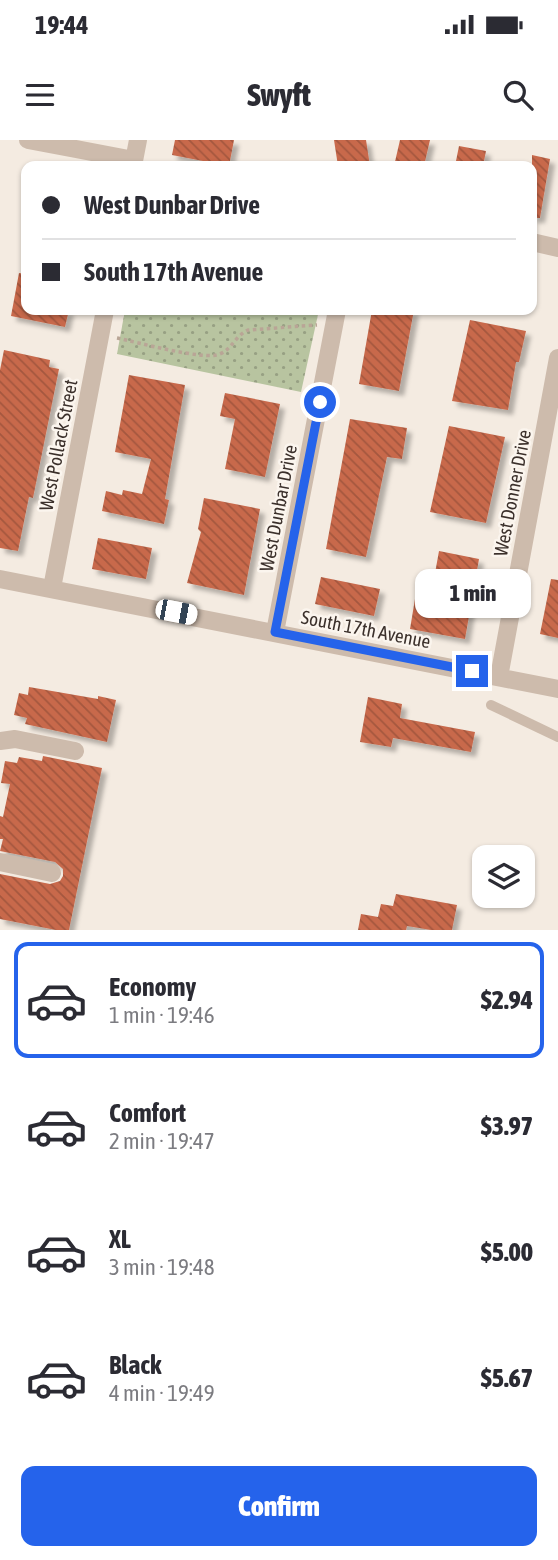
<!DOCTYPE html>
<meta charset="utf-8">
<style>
body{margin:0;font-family:"Asap Condensed",sans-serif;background:#f7f7f7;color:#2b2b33;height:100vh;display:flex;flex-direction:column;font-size:26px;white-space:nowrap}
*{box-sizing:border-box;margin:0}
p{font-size:23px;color:#7c7c81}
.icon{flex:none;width:38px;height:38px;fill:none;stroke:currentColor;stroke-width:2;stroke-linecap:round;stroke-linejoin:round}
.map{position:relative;height:790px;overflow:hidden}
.side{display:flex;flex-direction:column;background:#fff;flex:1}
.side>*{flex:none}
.banner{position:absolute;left:21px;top:21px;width:516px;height:154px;border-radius:14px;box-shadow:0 2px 5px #0004;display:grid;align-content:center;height:154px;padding:0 21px;background:#fff}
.controls{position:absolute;left:472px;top:705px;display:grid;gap:14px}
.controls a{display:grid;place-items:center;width:63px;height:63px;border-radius:14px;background:#fff;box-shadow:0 2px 5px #0004;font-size:35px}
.end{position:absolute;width:32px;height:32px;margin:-16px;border:9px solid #2563eb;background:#fff;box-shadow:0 0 0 4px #fff}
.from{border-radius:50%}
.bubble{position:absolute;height:49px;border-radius:14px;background:#fff;box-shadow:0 2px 5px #0004;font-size:23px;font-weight:800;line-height:49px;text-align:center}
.car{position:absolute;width:21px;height:42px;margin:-21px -10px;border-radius:9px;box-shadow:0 0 5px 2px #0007;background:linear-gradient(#fff 24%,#345 0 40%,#fff 0 76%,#345 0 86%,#fff 0)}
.banner b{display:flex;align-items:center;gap:24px;height:66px;font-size:26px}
.banner b+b{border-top:2px solid #e1e1e2}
.banner i{width:18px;height:18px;background:#2b2b33}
ul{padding:12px 0 0;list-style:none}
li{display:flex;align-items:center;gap:21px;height:116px;margin:0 14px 10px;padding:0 7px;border:4px solid transparent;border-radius:14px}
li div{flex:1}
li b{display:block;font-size:26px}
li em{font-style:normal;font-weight:800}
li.active{border-color:#2563eb}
li>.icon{width:63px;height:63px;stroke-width:1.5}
.cta{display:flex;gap:14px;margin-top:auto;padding:14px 21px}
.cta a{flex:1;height:80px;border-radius:14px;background:#2563eb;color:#fff;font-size:28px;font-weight:800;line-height:80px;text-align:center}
.status{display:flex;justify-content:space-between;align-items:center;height:49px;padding:0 35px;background:#fff;direction:ltr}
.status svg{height:19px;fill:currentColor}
header{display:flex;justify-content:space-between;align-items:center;height:91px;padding:0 21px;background:#fff;font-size:32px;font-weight:800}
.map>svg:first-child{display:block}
.park{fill:url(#park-dots)}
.building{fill:url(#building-back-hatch);filter:url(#shadow)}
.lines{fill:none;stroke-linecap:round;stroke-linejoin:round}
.path{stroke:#b9a596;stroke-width:3.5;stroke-dasharray:3.5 3.5;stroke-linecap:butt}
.lane{stroke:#cdbbac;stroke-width:10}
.street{stroke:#cdbbac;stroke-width:18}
.route{stroke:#2563eb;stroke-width:9}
.labels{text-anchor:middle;stroke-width:5;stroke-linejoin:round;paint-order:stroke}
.street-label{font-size:19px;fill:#3b302b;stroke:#fbf5ee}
</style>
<div class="status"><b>19:44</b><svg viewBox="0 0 49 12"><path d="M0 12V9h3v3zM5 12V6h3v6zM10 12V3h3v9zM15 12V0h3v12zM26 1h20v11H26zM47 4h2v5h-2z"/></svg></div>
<header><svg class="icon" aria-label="menu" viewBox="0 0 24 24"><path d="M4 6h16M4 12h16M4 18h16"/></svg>Swyft<svg class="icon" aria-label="search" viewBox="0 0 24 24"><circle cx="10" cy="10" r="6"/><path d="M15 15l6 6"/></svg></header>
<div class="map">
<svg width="558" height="790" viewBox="0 0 558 790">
<defs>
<pattern id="park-dots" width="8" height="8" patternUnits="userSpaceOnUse" patternTransform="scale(1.75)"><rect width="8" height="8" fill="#b8c4a0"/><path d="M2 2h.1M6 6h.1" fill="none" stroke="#97a083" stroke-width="1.8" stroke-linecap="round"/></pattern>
<pattern id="building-back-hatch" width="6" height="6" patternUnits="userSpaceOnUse" patternTransform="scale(1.75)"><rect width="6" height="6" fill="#c8694b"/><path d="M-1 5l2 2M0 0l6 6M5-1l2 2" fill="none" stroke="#a4573f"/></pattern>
<filter id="shadow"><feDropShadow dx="5" dy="5" stdDeviation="2" flood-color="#0004"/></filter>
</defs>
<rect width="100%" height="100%" fill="#f4ebe1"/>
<path class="park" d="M125,170H319L301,252L117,214Z"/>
<path class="building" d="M175,0H234L229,26L172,15Z
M334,0H366L370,26H338Z
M400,0H430L424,26H394Z
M459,6L486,11L483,26H455Z
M532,15L550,19L540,78H532Z
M19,133L26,134V170H69L65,187L11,176Z
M372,170H414L399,251L359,244Z
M470,180L526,191L519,222H516L508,270L452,261Z
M4,210L50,220L49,227L59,229L33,358L29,357L18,411L0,408V230Z
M129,235L185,245L165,359L169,360L164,384L102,371L106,351L122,355L123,350L142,354L151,319L115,312Z
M225,253L280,264L265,337L225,329L235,279L220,276Z
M350,279L407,288L402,319L387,317L366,417L326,409Z
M449,286L505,297L486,383L430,372Z
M204,358L260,369L244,455L187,443L201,392L198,389Z
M98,398L152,408L146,439L92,429Z
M439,411L479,419L465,499L410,489L415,459L430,461Z
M321,437L380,449L374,476L315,464Z
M551,439L558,440V498L540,494Z
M29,547L98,559V556L116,560L107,602L25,584L27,578L14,575L19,553L28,555Z
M368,557L402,564L400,578L475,592L471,612L393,598L391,607L360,602Z
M43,616L102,628L69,790H56L0,779V734L50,744L60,741L63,736V729L55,722L0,711L3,699H0V676L3,677L10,644L1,643L5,621L17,623L19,617L42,621Z
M396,754L457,765L452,790H431L407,786L406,790H358L361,774L378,777L381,764L393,766Z"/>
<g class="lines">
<path class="path" d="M117,198C137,202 204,221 220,214C232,209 235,196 248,190L317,185"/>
<path class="lane" d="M491,565L558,597"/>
<path class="street" d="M28,0L134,20
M133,26L138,0
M532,102L558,108
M0,439L558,549
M52,448L105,170
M275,492L337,170
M499,537L558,218
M0,601L15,599L75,611
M0,722L52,733"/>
</g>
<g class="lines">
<path class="route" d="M320,262L275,492L472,531"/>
</g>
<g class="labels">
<g class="street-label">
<text transform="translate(58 305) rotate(-79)" y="7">West Pollack Street</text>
<text transform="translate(512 353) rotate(-79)" y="7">West Donner Drive</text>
<text transform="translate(278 368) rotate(-79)" y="7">West Dunbar Drive</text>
<text transform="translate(366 489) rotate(11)" y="7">South 17th Avenue</text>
</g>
</g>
</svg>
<div class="controls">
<a><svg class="icon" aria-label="layers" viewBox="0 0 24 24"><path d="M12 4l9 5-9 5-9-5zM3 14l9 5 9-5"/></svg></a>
</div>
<i class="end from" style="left:320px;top:262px"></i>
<i class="end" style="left:472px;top:531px"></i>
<div class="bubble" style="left:415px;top:429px;width:116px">1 min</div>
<i class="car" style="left:176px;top:472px;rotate:101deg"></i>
<div class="banner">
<b><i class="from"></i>West Dunbar Drive</b>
<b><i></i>South 17th Avenue</b>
</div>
</div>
<section class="side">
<ul>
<li class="active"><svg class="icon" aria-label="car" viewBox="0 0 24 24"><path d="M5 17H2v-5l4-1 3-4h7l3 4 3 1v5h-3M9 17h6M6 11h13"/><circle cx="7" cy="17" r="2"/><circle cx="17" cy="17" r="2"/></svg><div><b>Economy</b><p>1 min · 19:46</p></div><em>$2.94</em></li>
<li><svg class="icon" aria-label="car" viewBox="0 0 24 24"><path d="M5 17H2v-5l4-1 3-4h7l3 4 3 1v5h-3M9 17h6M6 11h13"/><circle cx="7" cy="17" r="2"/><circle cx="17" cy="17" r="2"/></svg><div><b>Comfort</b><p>2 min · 19:47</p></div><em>$3.97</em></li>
<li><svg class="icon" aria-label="car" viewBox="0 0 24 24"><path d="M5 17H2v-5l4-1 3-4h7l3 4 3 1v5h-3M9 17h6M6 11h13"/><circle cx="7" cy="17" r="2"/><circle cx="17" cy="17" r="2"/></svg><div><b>XL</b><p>3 min · 19:48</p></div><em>$5.00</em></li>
<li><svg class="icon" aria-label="car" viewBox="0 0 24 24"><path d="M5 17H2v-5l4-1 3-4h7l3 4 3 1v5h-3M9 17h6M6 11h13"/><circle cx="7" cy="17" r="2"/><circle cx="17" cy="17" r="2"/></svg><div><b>Black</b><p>4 min · 19:49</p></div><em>$5.67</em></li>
</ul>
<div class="cta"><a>Confirm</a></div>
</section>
